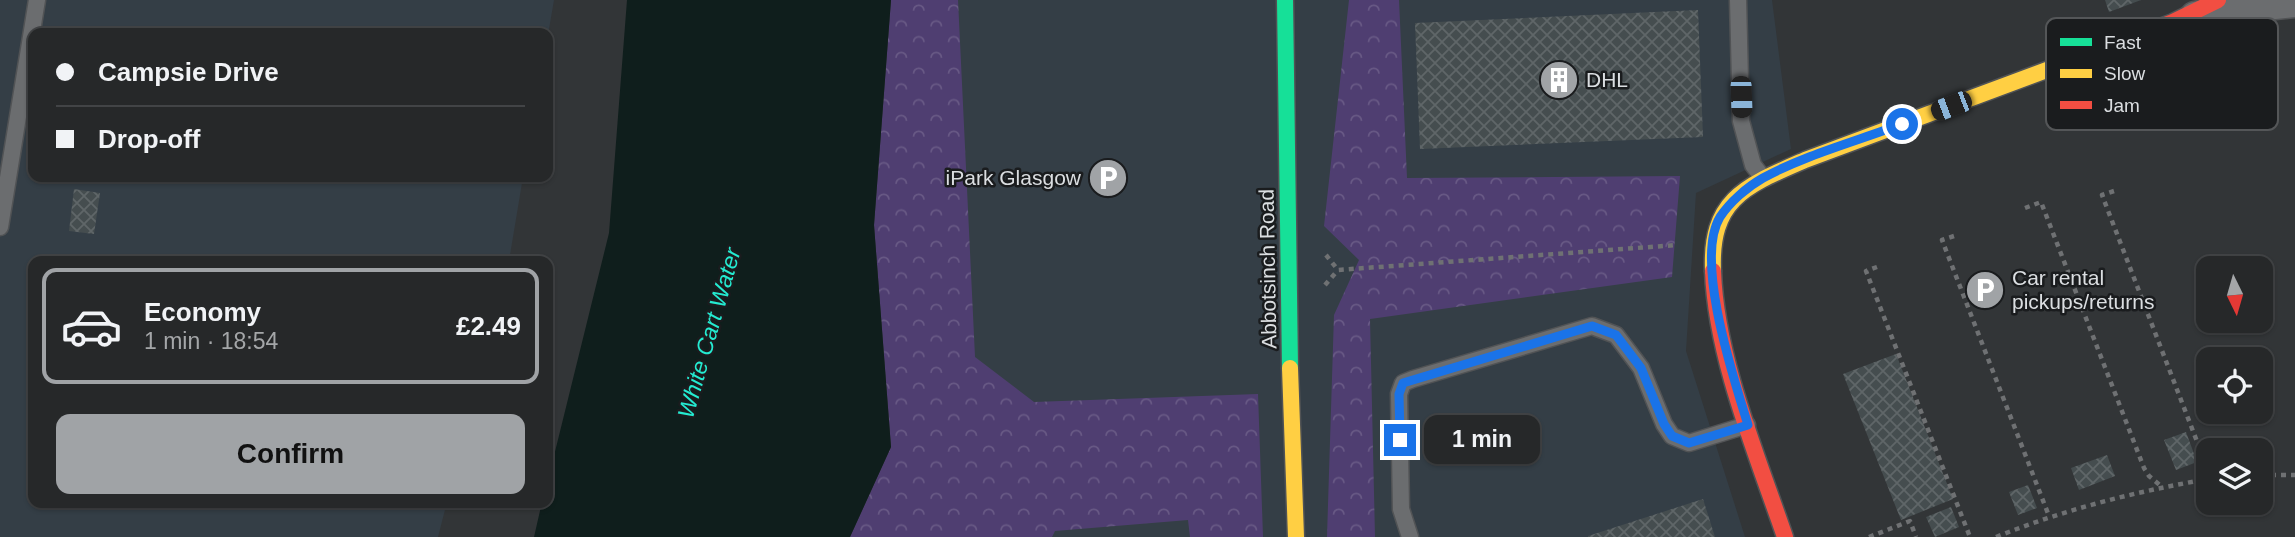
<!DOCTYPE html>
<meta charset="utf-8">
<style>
body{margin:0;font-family:Arial,sans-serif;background:#323435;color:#f1f3f6;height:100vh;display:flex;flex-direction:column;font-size:26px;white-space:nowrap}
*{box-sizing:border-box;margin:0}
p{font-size:23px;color:#a4a6a8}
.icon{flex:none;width:38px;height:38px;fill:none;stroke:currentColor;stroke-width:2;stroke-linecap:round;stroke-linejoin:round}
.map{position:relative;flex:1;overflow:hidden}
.side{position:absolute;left:28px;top:256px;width:525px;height:252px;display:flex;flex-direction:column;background:#262829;border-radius:14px;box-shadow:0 2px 5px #0004,0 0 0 2px #424446}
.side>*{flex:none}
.guide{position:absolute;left:28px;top:28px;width:525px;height:154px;border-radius:14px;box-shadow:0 2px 5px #0004,0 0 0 2px #424446;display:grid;align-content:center;height:154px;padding:0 28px;background:#262829}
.needle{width:46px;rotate:175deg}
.buttons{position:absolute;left:2196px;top:256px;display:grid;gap:14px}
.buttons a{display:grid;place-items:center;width:77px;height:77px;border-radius:14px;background:#262829;box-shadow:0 2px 5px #0004,0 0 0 2px #424446;font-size:35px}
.end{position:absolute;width:32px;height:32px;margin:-16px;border:9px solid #1a73e8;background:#fff;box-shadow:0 0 0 4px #fff}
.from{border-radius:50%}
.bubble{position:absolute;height:49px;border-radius:14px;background:#262829;box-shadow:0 2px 5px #0004,0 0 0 2px #424446;font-size:23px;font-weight:600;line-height:49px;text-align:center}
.car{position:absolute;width:21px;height:42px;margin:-21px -10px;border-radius:9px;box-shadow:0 0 5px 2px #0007;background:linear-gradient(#222 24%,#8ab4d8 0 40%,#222 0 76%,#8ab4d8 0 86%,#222 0)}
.guide b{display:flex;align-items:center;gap:24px;height:66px;font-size:26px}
.guide b+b{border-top:2px solid #424446}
.guide i{width:18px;height:18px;background:#f1f3f6}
ul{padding:12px 0 0;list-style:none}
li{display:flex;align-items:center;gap:21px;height:116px;margin:0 14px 10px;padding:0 14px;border:4px solid transparent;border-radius:14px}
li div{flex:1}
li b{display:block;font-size:26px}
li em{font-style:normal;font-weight:600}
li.current{border-color:#a0a3a6}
li>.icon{width:63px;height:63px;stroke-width:1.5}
.cta{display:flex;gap:14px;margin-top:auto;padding:14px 28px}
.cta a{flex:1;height:80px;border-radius:14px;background:#a0a3a6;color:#111;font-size:28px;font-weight:600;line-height:80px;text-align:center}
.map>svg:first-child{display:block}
.built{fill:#343e46}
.forest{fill:url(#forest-crowns)}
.water{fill:#0f1e1c}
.building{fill:url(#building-cross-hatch)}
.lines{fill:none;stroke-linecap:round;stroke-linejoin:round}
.lane-casing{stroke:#515355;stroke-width:19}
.street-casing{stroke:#515355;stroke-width:33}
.fast-casing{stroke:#515355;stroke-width:19}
.slow-casing{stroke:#515355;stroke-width:19}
.jam-casing{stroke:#515355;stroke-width:19}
.path{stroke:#6f7173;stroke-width:4.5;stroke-dasharray:5 5;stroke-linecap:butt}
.lane{stroke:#6b6d6f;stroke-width:16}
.street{stroke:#6b6d6f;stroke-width:30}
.fast{stroke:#16e098;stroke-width:16}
.slow{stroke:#ffcf43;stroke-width:16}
.jam{stroke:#f24e42;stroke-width:16}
.route{stroke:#1a73e8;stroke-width:9}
.labels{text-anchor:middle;stroke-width:5;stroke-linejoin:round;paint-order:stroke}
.poi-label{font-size:21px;fill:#dbdee1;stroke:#1a1c1e;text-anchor:start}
.street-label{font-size:21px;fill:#dbdee1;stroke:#1a1c1e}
.water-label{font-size:23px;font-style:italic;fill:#24ebd1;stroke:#1a1c1e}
.key{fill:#1a1c1e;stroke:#545658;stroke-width:2}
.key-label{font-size:19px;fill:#dbdee1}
</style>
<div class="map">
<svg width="2295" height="537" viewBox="0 0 2295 537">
<defs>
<pattern id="forest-crowns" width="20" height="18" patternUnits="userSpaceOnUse" patternTransform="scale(1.75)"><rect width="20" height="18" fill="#4f3e71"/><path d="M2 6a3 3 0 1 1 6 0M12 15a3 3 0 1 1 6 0" fill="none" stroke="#685985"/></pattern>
<pattern id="building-cross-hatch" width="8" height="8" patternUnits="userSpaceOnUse" patternTransform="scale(1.75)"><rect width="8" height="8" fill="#454d4f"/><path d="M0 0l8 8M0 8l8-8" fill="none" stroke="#5f6668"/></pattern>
</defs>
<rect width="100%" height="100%" fill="#323537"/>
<path class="built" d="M0,0H554L548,35L33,33V177H523L509,261H33V502H447L438,537H0Z
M949,0H1772L1791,149L1696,193L1686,351L1745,537H921Z"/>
<path class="forest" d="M891,0H958L975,357L1034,402L1258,394L1263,537H1190L1188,520L1055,531L1052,537H850L891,447L874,225Z
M1349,0H1399L1407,178L1680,176L1672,277L1370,319L1375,537H1327L1334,315L1359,260L1324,226Z"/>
<path class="water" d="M627,0H891L874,225L891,447L850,537H534L542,502H548V480L609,233Z"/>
<path class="building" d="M2105,0H2141L2109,12Z
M1698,10L1703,137L1420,149L1415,23Z
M74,189L100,193L94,234L69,231Z
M1896,354L1953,499L1901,520L1843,374Z
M2186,432L2197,462L2176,470L2164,440Z
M2107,455L2115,476L2079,490L2071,468Z
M2028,485L2037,508L2018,515L2009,492Z
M1703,499L1715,537H1588V536Z
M1951,507L1959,527L1935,537L1926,517Z"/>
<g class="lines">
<g class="lane-casing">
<path id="lane" d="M1738,0L1741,121L1753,165L1763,178
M0,227L37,0
M1410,537L1401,509L1399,394L1403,383L1413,379L1592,326L1616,335L1641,368L1664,424L1672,436L1689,443L1747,425"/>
</g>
<g class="street-casing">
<path id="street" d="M2195,17L2246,7L2295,2"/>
</g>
<g class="fast-casing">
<path id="fast" d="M1285,0L1290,368"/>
</g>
<g class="slow-casing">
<path id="slow" d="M1713,271C1710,199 1745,186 1805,160L2111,46
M1290,368L1296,537"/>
</g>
<g class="jam-casing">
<path id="jam" d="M2111,46L2173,22L2218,0
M1713,271C1716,358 1757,455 1785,537"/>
</g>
<path class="path" d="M2114,191L2102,195L2208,470
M2025,208L2041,202L2144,468L2149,476L2162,487
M1954,236L1942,240L2049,516
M1326,255L1338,270L1677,245
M1877,267L1866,271L1970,537
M1325,285L1338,270
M2261,475H2295
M1869,537L1910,521L1916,537
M1996,537C2066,509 2134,492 2208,479"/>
<use href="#lane" class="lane"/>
<use href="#street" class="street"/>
<use href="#fast" class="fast"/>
<use href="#slow" class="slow"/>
<use href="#jam" class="jam"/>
</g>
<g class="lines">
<path class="route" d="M1400,440L1399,394L1403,383L1592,326L1616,335L1641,368L1664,424L1672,436L1689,443L1748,425C1734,379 1694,260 1720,217C1730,202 1747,187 1763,178C1805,155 1857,141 1902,124"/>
</g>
<defs>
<g id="building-disc" transform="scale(2.0125)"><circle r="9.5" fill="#a0a3a6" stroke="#1a1c1e"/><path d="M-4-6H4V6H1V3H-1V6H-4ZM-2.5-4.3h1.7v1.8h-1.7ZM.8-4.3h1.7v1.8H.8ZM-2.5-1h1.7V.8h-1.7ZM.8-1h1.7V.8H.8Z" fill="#fff"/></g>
<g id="parking-disc" transform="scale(2.0125)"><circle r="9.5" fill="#a0a3a6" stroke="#1a1c1e"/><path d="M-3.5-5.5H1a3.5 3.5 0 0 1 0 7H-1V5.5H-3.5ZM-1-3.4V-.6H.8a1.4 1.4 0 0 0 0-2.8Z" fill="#fff"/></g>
</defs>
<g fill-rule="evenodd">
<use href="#building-disc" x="1559" y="80"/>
<use href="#parking-disc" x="1108" y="178"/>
<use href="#parking-disc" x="1985" y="290"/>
</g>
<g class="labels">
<g class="poi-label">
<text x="1586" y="87">DHL</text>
<text x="1081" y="185" text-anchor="end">iPark Glasgow</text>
<text x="2012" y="285">Car rental<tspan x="2012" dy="24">pickups/returns</tspan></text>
</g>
<g class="street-label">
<text transform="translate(1268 269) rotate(-91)" y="7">Abbotsinch Road</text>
</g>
<g class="water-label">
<text transform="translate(709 333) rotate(-74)" y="8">White Cart Water</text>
</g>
</g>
<rect x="2046" y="18" width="232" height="112" rx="10" class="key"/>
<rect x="2060" y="38" width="32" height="8" fill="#16e098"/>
<rect x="2060" y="69" width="32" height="9" fill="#ffcf43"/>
<rect x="2060" y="101" width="32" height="8" fill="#f24e42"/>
<g class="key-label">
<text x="2104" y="49">Fast</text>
<text x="2104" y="80">Slow</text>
<text x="2104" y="112">Jam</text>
</g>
</svg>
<div class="buttons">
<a><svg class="needle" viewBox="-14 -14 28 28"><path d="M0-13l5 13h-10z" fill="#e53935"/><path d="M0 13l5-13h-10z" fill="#a4a6a8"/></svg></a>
<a><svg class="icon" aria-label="locate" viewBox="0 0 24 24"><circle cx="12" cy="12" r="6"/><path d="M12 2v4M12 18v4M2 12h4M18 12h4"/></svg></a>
<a><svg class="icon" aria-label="layers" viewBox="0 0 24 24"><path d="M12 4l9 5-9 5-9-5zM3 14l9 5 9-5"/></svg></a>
</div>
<i class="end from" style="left:1902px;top:124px"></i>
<i class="end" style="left:1400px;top:440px"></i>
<div class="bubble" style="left:1424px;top:415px;width:116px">1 min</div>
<i class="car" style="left:1741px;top:97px;rotate:178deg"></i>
<i class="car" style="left:1951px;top:106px;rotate:249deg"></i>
<div class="guide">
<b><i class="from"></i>Campsie Drive</b>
<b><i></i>Drop-off</b>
</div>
<section class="side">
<ul>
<li class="current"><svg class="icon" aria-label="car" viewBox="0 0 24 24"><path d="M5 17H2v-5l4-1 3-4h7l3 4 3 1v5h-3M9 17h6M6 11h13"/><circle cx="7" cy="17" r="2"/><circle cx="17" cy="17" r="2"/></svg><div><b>Economy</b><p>1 min · 18:54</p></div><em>£2.49</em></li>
</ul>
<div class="cta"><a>Confirm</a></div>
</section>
</div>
